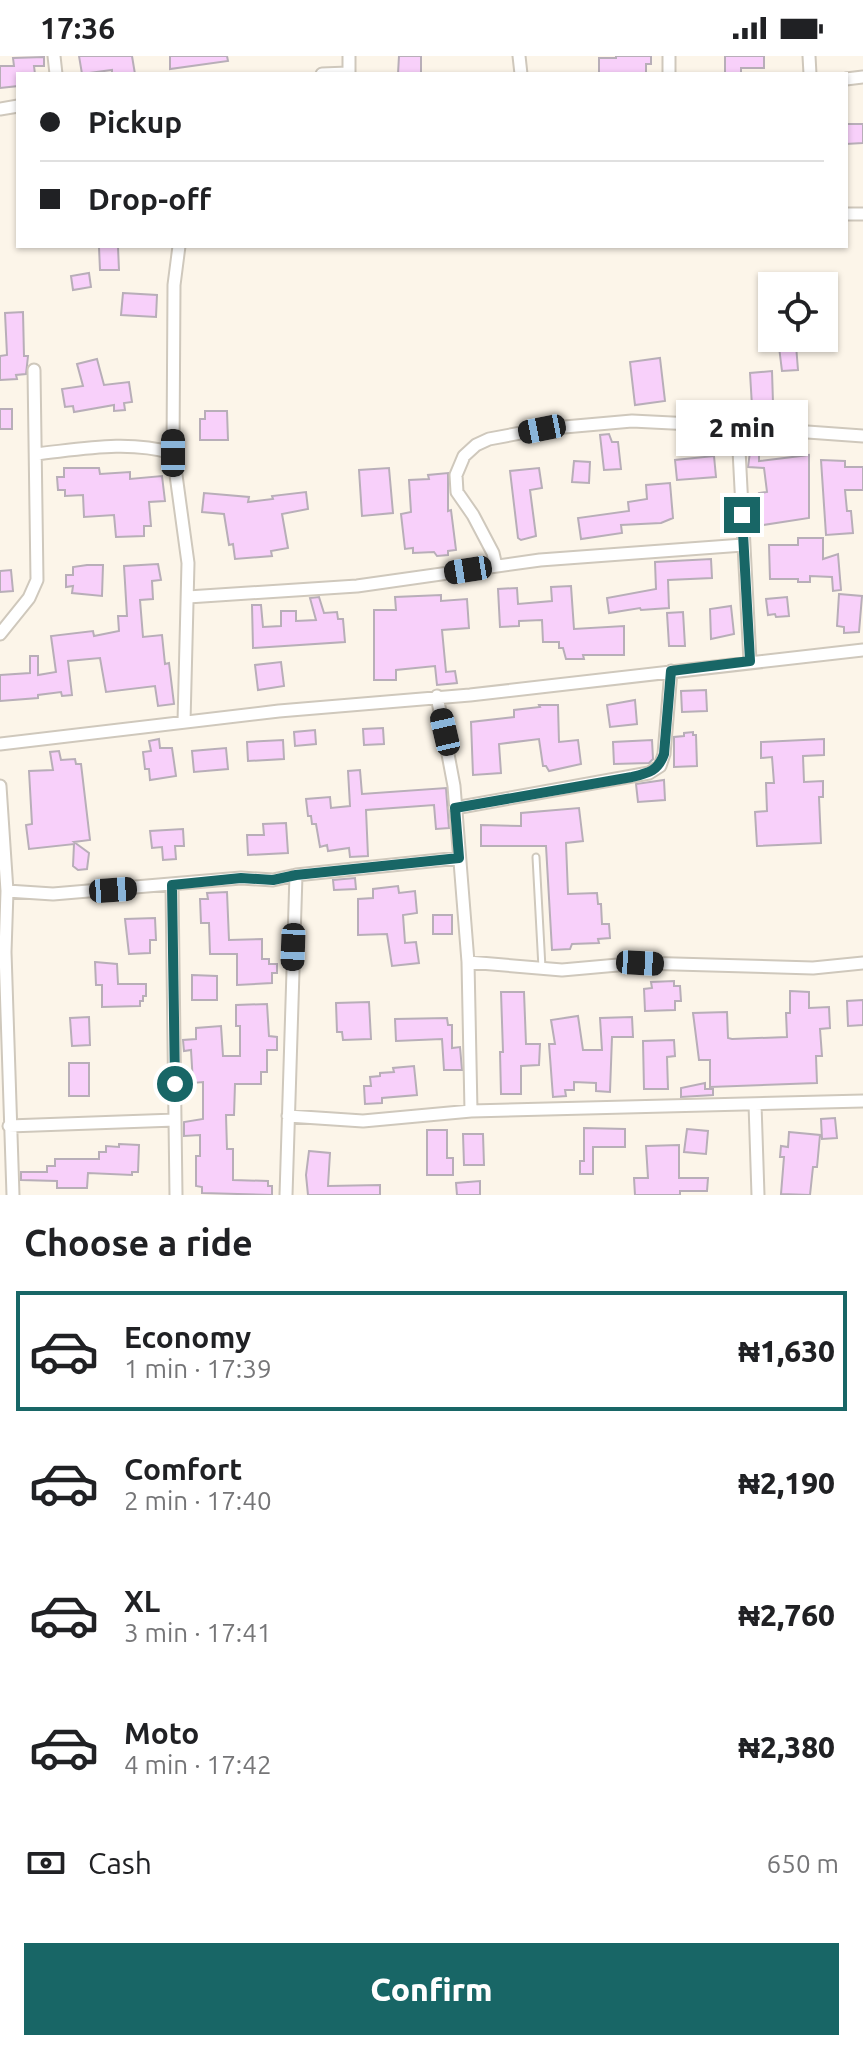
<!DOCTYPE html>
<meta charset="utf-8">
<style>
body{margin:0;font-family:Ubuntu,sans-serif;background:#f2f2f2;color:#202124;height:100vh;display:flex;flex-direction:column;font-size:30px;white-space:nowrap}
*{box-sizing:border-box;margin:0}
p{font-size:26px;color:#757577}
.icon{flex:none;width:44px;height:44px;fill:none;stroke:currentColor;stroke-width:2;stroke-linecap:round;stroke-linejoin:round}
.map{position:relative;height:1139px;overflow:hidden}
.side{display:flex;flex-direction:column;background:#fff;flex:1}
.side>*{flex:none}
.guide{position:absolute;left:16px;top:16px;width:832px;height:176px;border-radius:0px;box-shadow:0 2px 6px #0004;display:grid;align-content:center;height:176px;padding:0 24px;background:#fff}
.tools{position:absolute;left:758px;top:216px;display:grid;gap:16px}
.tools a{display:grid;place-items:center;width:80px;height:80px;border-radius:0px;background:#fff;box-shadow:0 2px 6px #0004;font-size:40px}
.end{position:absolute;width:36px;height:36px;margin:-18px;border:10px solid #186666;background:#fff;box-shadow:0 0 0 4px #fff}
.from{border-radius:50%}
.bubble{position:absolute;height:56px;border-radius:0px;background:#fff;box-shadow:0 2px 6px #0004;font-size:26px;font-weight:800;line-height:56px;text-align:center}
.car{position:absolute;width:24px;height:48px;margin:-24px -12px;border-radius:10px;box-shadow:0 0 6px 2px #0007;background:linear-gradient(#222 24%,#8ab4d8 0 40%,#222 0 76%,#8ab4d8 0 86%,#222 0)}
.guide b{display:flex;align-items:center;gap:28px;height:76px;font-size:30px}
.guide b+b{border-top:2px solid #e0e0e0}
.guide i{width:20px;height:20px;background:#202124}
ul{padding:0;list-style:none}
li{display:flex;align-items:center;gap:24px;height:120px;margin:0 16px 12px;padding:0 8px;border:4px solid transparent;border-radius:0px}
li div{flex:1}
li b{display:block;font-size:30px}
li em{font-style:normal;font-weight:800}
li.selected{border-color:#186666}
li>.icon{width:72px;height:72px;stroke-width:1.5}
h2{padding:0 24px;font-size:36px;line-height:96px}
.pay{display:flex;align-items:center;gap:20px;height:88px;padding:0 24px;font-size:30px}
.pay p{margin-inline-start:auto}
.action{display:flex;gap:16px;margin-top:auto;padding:16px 24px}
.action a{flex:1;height:92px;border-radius:0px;background:#186666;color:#fff;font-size:32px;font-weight:800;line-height:92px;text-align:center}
.status{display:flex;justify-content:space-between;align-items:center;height:56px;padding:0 40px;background:#fff;direction:ltr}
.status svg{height:22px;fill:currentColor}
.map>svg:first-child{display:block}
.building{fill:#f8d0fa;stroke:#b8aeb8;stroke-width:2}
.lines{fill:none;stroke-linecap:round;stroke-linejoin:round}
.lane-casing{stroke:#cfc8bc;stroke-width:9}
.street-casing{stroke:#cfc8bc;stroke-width:15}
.lane{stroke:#fff;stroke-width:5}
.street{stroke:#fff;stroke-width:11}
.route{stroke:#186666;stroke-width:10}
</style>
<div class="status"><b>17:36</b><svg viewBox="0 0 49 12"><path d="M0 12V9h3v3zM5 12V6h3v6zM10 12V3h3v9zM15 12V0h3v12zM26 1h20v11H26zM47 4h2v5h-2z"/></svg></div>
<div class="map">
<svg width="863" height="1139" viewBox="0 0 863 1139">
<rect width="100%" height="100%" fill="#fcf5e9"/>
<path class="building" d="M79,0H132L135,18H112V14L82,18Z
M170,0H227L228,5L170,13Z
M399,0H421V18H398Z
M616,0H651V8H646V18H599V2H616Z
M725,0H764V12H741V18H725Z
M44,1V10H34L35,18H18V30L0,32V10H14L13,2Z
M846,68H863V87L846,88Z
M99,191H118L119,214H100Z
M89,217L91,231L73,234L71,220Z
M123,237L157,239L156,261L121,259Z
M23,256L24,300H28L26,318L16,319L17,323L0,324V300L7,299L5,257Z
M796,289L798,314L782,315L779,291Z
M660,302L665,345L635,349L630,306Z
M97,303L104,329L129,326L132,346L124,347L125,354L114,355V349L74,356L73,350L65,351L62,333L83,330L77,308Z
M772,315L773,347H769V349L752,350L750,317Z
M0,353H12V373H0Z
M205,355H227L228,384H200V363H205Z
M609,378L612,386H618L621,413L604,414L600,379Z
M750,396H759V405L809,399V462L763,469L759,437L767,436L764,412L748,411Z
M714,400L716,421L677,424L675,404Z
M821,404L845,405V411H863V434H845L847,455H851L853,477L826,479Z
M574,405L590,406L589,427L572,426Z
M64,412H99L100,418L130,416V423L162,420L165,445L149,446L151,470H144V480L116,481L114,459L84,461L83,439L65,440V434H58L57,421H64Z
M389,412L393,457L362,460L359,414Z
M539,412L542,432L530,434L536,480L521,484L518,482L510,415Z
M448,417V455L451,454L456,494L448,495V499L437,500L434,496L413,497V492L405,493L401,458L411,456L409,424L429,423L428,419Z
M670,427L673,462L661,467L621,469L622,477L581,483L578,462L629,455L628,446L647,443L646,429Z
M306,436L308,453L282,458L288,492L271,495L272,500L235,503L233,488L229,489L224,458L202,456L204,437L249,441L248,446L273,443L272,440Z
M798,482H823V503L838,498L841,534L833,535L832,521L810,520V526H798V523H770L769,489H798Z
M711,503L712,522L668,524L669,552L641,554L640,552L609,557L607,542L656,533L655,506Z
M158,508L161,524L152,525L153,543L140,544L143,581L162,579L165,608L169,607L174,648L158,650L155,630L106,636L100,602L68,605L72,639L62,640L61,636L38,639V642L0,645V619L30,617V600H38V619L56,616L51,580L93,575L94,580L119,575L118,560H127L124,510Z
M87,509H103L102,540L72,537L73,530L66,531V519H73V511Z
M11,514L13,535L0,536V515Z
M571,530L574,573L624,570V599H583L584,603H566L563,592H559V586H543L542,564L519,565V570L500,571L498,533L517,532L518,548L552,545L551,531Z
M839,538L862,540L859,576L844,577V571L837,570Z
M441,539V545L467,543L469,572L442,574L446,616L455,615L457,627L437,629L435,610L396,614V624H374V554H396L395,541Z
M319,541L324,557L337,556L338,563H343L345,586L253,592L252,549H261L263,571L281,570V555H296V565L316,564L310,542Z
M787,541L789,560L776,561L775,558L768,559L766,543Z
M731,550L734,578L711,583L710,553Z
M683,556L685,590H669L667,557Z
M281,606L284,630L258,634L255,609Z
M706,634L707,655L682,656L681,635Z
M635,644L637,668L610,671L607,649Z
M539,649H558L559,686L578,684L581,708L549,715L546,710H543L539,683L499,688L501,717L473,719L471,666L514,661V654L540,651Z
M383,672L384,688L364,689L363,673Z
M315,674L316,688L295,690L294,676Z
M693,676V679H696L697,710L674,711V681L684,680V677Z
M159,683L160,692H172L176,720L150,724L149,713H145L143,696L151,695L149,685Z
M824,683V699L803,700L804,726L823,725V741H819L821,787L757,790L755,756L767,755L766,727H774L772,701L761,702V686Z
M283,684L284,703L248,705L247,686Z
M652,684L653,703L649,707L614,708L613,686Z
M226,692L228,713L194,716L192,695Z
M59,695L61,704L75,703L76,708H81L90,784L74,786L89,797L87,813L78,814L73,810L74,788L29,793L26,769L32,768L29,715L53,714L50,696Z
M360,714L362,738L446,732L449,772L436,773L434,749L366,754L368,800L350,801L349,792L328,795L327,789L320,791L316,768H312L311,760H308L306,743L330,741L331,752L350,750L348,715Z
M664,724L665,744L638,746L636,728Z
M579,752L583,785L566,787L568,838L597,837L598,848H601L602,868H609L610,882L598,883L599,887L572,888L570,893L552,894L546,790H481V769L521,770V757Z
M286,767L288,797L248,799L247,779H264L263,768Z
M183,773L184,790H175L176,803L163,804L162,791L152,792L150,775Z
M355,822L356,833L334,834L333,824Z
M398,830L399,837L415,835L417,857L403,859L405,887L416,886L419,907L392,910L387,878L358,879V843L373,842V833Z
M227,836L229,884L262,883V903H269V908H277V917H272V927L237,929V898H210L209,867H201L200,843H208L207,837Z
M433,859H452V878H433Z
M155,862L156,884H150V897L129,898L125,863Z
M95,906L117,908L118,928H146V940H143V945H140V950L102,951V929H96Z
M192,919L217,920V944H192Z
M674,925V930H680L681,945H675V954L645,955L644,933L652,932L651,926Z
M790,935L809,936V952L829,951L830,972L820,973L822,1000H816L817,1027L710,1031V1004H699L693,957L727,956L728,982L732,983L787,981L786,957H790Z
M501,936H524L526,988H540L539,1009L521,1010V1038H501L500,996H503Z
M863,944V969L848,970L847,945Z
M369,946L371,983L343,984L342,976H337L336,947Z
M267,948L269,980L277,981V994H267V1016H261V1028H235L234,1059H226L227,1093H233V1124L268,1125V1130H272V1139L202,1137V1131L196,1130V1100H200V1079L184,1080V1066L203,1063V1026L193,1027L191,994L184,995L183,984L196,983V972L221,970L223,1000H240V970H236V949Z
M578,960L583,994H602L600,962L632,961L633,981H612L610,1036L596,1035V1027L574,1026V1034H565L566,1040L553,1041L549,988H555L551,964Z
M89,961L90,989L72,990L70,962Z
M447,962L448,969H452V992L460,991L462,1014H444L442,983L396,985L395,963Z
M674,984L675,1000L667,1001L668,1033H644L643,985Z
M69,1007H89V1040H69Z
M414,1010L417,1039L382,1042V1047L365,1048L364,1030H371L370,1021L380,1020V1017L394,1016L393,1012Z
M705,1027V1033H713V1039L681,1041V1032Z
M835,1062L837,1082L822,1083L821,1063Z
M584,1072L625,1073V1091H593V1118H580V1105H584Z
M687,1073L708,1075L706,1098L684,1096Z
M427,1074H447V1102H453V1119H427Z
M789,1076L820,1079L817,1111H813L810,1139L781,1138L784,1101H780L781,1090L788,1091Z
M463,1078H483L484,1109H464Z
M119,1088L139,1089L138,1116H132V1119L88,1117L87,1132H57V1125L21,1124V1116H47V1110H55V1103H99V1096H106V1090L119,1091Z
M679,1089V1122H708L707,1135H680V1139H635L634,1122H648L646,1090Z
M309,1095L330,1097L328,1130L380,1129V1139H308L306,1119Z
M480,1125V1139H457L456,1127Z"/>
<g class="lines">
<g class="lane-casing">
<path id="lane" d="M536,801L542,912"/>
</g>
<g class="street-casing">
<path id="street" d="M54,0L56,18
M519,0L521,18
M809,0L810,18
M322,18L348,17
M349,18V0
M669,18V0
M846,23L863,21
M0,53L18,50
M846,158H863
M179,190L174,229L173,397L188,507L184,666
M738,375L750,605
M36,398C83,393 127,384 173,397
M496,510L493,497L473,459L457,436L456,419L464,400L476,389L489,383L542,373L632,365L712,369L738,375L766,373L863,380
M188,541L357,530L540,504L743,489
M0,578L29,542L37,524L34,314
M437,640L454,730L468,906L562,914L640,907L813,912L863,907
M0,688L279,655L470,639L863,594
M0,730L7,835L5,896L13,1139
M455,752L649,717L660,710L664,698L671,615
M7,835L53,838L241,822L273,824L296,819L459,802
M468,906L471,1055
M755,1048L758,1139
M288,1060L363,1065L471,1055L863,1045
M175,1064L176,1139
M9,1070L175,1064L172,829
M286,1139L296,819"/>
</g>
<use href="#lane" class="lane"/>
<use href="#street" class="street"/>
</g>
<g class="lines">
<path class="route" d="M175,1028L172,829L241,822L273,824L296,819L459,802L455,752L632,721C649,717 658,715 664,698L671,615L750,605L742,459"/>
</g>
</svg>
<div class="tools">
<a><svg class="icon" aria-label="locate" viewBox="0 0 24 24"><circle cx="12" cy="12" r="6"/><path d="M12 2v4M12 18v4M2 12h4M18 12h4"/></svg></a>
</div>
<i class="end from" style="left:175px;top:1028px"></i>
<i class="end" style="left:742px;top:459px"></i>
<div class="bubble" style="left:676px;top:344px;width:132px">2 min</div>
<i class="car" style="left:542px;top:373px;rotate:259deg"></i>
<i class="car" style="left:173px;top:397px;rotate:0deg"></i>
<i class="car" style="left:468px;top:514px;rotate:261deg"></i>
<i class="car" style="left:445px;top:676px;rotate:347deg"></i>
<i class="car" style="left:113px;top:834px;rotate:86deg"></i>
<i class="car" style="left:293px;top:891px;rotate:182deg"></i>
<i class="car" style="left:640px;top:907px;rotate:93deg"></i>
<div class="guide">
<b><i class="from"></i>Pickup</b>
<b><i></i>Drop-off</b>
</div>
</div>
<section class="side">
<h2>Choose a ride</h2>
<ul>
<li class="selected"><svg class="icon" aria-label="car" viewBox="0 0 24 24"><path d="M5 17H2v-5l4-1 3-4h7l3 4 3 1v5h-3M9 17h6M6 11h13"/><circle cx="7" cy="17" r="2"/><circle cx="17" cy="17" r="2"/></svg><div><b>Economy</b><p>1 min · 17:39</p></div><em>₦1,630</em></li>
<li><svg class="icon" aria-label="car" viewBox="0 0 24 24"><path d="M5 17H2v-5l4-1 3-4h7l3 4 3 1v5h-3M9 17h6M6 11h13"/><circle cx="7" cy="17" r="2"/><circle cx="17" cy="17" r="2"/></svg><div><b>Comfort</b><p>2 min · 17:40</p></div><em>₦2,190</em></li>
<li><svg class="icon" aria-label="car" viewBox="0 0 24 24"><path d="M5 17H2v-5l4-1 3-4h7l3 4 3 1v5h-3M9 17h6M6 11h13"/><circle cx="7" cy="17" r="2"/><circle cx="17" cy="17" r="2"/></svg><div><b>XL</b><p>3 min · 17:41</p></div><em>₦2,760</em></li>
<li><svg class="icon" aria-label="car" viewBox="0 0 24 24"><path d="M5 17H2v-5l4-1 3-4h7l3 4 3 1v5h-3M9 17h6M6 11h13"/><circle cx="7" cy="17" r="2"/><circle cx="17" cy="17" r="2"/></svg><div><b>Moto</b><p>4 min · 17:42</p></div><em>₦2,380</em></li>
</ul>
<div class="pay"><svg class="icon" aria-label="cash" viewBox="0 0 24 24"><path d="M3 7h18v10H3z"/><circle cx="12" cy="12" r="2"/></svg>Cash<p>650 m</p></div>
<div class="action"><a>Confirm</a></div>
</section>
